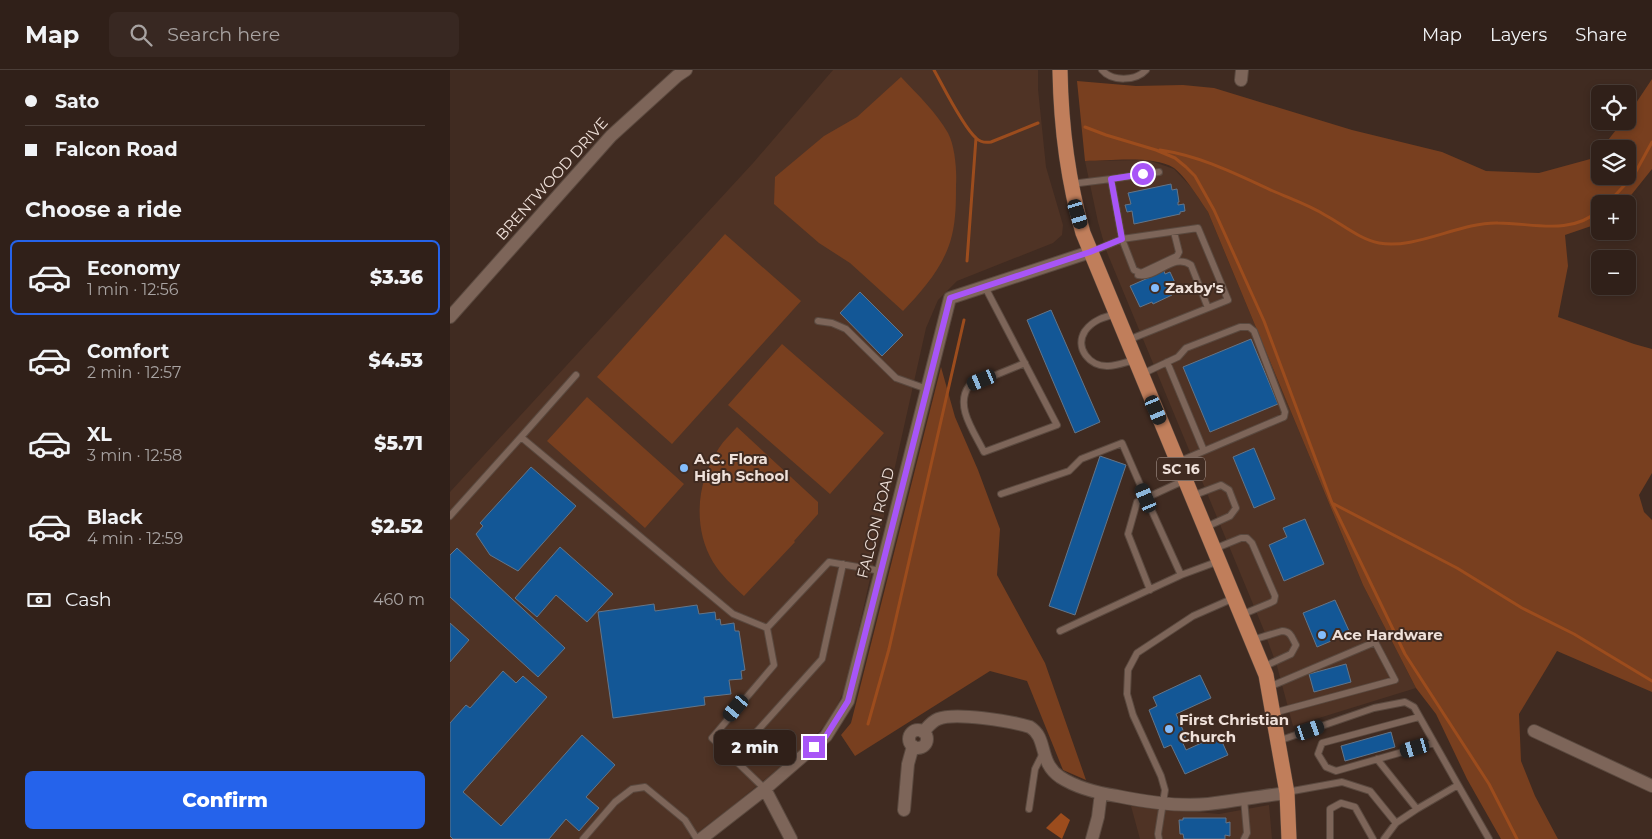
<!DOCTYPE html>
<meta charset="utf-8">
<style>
body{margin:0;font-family:Montserrat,sans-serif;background:#382822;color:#f1f3f6;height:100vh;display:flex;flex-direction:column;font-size:19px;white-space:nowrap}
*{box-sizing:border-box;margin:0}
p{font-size:16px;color:#a8a3a2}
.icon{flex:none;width:28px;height:28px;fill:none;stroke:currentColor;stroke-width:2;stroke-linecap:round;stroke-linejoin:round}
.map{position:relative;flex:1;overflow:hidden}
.drawer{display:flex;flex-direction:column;background:#302019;width:450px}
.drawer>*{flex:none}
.banner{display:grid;align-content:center;height:110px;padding:0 25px;background:#302019}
.fabs{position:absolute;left:1141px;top:15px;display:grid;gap:10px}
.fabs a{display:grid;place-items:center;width:45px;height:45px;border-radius:8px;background:#302019;box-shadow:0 2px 8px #0003,0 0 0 1px #4b3e38;font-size:25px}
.end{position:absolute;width:22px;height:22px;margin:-11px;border:6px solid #a855f7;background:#fff;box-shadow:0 0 0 2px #fff}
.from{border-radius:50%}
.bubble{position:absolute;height:35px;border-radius:8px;background:#302019;box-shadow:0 2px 8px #0003,0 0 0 1px #4b3e38;font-size:16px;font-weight:800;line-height:35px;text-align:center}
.car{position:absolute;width:15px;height:30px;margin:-15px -8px;border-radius:6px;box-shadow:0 0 4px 1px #0007;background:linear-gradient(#222 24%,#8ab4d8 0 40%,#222 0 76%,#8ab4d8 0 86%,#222 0)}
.banner b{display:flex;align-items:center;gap:18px;height:48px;font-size:19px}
.banner b+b{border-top:1px solid #4b3e38}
.banner i{width:12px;height:12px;background:#f1f3f6}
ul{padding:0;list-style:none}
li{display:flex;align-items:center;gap:15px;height:75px;margin:0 10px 8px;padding:0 15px;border:2px solid transparent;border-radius:8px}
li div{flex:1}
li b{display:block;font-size:19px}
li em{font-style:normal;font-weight:800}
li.on{border-color:#2563eb}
li>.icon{width:45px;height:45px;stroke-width:1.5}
h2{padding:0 25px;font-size:22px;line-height:60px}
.pay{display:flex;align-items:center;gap:12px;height:55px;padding:0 25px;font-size:19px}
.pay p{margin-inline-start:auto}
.cta{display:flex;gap:10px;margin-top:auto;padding:10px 25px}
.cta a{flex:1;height:58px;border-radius:8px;background:#2563eb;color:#fff;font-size:20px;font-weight:800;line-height:58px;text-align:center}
header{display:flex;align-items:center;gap:30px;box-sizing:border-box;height:70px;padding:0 25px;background:#302019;border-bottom:1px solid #4b3e38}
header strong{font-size:24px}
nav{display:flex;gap:28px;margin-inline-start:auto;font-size:18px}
.search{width:350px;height:45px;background:#382822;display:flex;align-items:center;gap:12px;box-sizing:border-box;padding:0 18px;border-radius:8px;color:#a8a3a2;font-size:19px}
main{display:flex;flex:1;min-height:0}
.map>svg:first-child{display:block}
.built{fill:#4f3325}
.green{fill:#783f1f}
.water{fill:#9c4c1d}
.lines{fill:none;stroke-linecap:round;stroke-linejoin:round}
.stream{stroke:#9c4c1d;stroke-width:3}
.building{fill:#135796;stroke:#647588}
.lane-casing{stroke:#5a493f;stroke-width:8}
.street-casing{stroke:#5a493f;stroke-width:14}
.primary-casing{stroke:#5a493f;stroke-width:16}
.lane{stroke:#7d6559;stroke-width:6}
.street{stroke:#7d6559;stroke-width:12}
.primary{stroke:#c07e5b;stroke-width:15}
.route{stroke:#a855f7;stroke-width:6}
.poi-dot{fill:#83bcfb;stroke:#402b21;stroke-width:2}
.labels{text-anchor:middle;stroke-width:4;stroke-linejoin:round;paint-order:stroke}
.shield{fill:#402b21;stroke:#baaaa2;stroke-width:1}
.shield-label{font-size:14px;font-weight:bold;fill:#efe1da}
.street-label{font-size:15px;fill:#efe1da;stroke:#402b21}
.poi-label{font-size:15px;font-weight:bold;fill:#efe1da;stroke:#402b21;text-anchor:start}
</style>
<header>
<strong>Map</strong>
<div class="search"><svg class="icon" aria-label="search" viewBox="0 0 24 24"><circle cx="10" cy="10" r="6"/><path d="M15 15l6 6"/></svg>Search here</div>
<nav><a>Map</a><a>Layers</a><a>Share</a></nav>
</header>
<main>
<section class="drawer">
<div class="banner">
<b><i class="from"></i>Sato</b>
<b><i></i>Falcon Road</b>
</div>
<h2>Choose a ride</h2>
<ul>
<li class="on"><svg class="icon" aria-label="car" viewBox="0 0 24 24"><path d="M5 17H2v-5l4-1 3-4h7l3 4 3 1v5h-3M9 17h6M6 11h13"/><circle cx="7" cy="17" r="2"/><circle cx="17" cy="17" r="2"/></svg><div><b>Economy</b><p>1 min · 12:56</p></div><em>$3.36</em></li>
<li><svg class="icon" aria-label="car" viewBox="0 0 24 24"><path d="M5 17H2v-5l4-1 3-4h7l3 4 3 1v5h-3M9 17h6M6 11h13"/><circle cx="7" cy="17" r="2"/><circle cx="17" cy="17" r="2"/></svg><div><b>Comfort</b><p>2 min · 12:57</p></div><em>$4.53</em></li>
<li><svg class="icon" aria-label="car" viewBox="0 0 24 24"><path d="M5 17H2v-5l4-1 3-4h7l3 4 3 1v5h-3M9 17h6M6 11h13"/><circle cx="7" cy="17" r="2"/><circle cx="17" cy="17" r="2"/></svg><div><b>XL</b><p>3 min · 12:58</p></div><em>$5.71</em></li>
<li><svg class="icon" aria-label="car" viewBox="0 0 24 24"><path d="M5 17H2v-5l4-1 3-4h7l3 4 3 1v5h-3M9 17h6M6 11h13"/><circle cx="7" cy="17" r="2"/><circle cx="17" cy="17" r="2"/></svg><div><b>Black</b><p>4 min · 12:59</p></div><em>$2.52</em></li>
</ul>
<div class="pay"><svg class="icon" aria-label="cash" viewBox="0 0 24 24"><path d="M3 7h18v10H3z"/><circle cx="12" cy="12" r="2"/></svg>Cash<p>460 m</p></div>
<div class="cta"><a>Confirm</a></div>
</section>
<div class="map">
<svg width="1202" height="769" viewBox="0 0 1202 769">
<rect width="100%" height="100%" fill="#402b21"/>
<path class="built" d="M383,0H588V19L596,97L613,155L612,165L603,173L507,211L488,230L476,258L396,616L382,647L358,674L281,737L239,769H0V422L304,92Z
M698,90L724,99L742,118L758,142L913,515L966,618L843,656L827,596L813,558L656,180L648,152L635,91Z
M819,735L822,769H690L681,736L769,744Z"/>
<path class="green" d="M451,7C468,25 486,42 498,63C505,76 507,101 506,115C506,131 506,149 502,165C495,195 474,219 453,241L400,193L369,173L324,134L325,107L374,66L407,47Z
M1202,9V99L1174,134H1150V153L1115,165L1118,196L1108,247L1184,274L1202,279V403L1189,425L1194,442L1202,450V622L1107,581L1069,644L1071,691L1085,726L1108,769H1051L1017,709L986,644L966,618L913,515L758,142C750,130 735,106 724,98C703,85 660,91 635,91L627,11L686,16L733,15L764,18L902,60L992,82L1036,101L1089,103L1144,88L1150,80V106H1178V79H1151L1173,51H1178V45Z
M275,164L351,231L222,374L147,307Z
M332,274L434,363L380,424L278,335Z
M491,297L505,347L528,400L550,459L547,505L595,593L636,710L613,700L577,611L540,601L405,686L391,665L401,653Z
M137,327L234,414L195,458L97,371Z
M287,357L368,432V444L344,471L345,472L294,526C283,516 271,505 263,492C242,456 247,411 269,378C274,370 281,364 287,357Z"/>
<path class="water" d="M611,743L620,750L612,769L596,758Z"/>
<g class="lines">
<path class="stream" d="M484,0C493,16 513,57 526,68C530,72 535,73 541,72L588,53
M635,57L656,65L706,80L725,88L736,97L745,106L764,140L814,251L882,433L1007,498L1072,538L1124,564L1202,611
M710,80C751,86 786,104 823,121C841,129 859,135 875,145C892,154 909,169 929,173C965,180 1010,152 1048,153C1083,153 1120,166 1150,140
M1157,134L1184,105L1202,72
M517,191L526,68
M882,433L955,584L1039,714L1067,769
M418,654L439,579L514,250"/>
</g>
<path class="building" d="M721,114L722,120L727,119L729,132H728V135L734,134L735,141L730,142V144L684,154L682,141L677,142L675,135L681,134L678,123Z
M714,201L715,204L720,202L727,217L723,218L725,222L722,223V225L703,234L702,232L690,237L680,216Z
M410,222L453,265L432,286L390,243Z
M601,240L650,352L625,363L577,250Z
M801,269L828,334L760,362L733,297Z
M804,378L825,429L804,438L783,387Z
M650,386L676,395L625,545L599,536Z
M81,397L126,436L68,501L40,485L26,464L33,456L30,453Z
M855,449L874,494L834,511L819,475L837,467L833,458Z
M110,477L163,524L137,552L106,525L87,547L65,528Z
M7,478L115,578L88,607L0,527V485Z
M885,530L900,563L867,577L853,543Z
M204,534L205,541L247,535L249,544L265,542L266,550L270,549L271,555L284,553L285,561H289L295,600L291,601L292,609L279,610L281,624L254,627L255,635L163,648L148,542Z
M0,553L19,570L0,592Z
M896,594L901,612L864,622L859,604Z
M53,601L66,613L73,606L97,627L13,722L51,756L132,665L165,695L136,727L149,738L129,761L116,749L99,769H3L0,766V653L16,635L20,638Z
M750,605L761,628L726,644L736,667L731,669L736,680L769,665L778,685L735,704L721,675L714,678L699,640L707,636L703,627Z
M941,662L945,677L895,691L891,676Z
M733,748H776V753L780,752V766L775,765V769H734L733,764H730L729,750H733Z"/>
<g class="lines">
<g class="lane-casing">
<path id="lane" d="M652,0C662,12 686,11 696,0
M661,109L709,102
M621,114L661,109L672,169L641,182
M688,205C707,209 723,182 741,195L758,238
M535,217L607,355L534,382C525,363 504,336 519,316L575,293
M666,244C654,247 643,250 635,261C624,278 640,297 658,296C667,296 676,292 685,290
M368,251L382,253L396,259L446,308L477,319
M678,270L778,230L748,158L672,169L684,200L691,203L727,186L729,182L724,162
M717,292L754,381
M692,304L728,287L736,278L790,257H799L804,261L835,342L834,347L728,392
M126,305L71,367L283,544L317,558
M735,410L696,428L731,505L769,491
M551,424L619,401L631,389L672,373L696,428L687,432L678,464L700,520
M742,426L771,415L779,420L786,438L780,446L756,457
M0,446L71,367
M764,479L791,468H797L802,473L825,526L824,531L820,533L791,545
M610,561L731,505
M802,570L832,561C841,561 842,568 846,575L841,584L813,597
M819,617L925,572L945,610L823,643
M969,647L872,673L868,684L876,697L886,701L984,673
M828,671L924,638L955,632L964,637L1008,715L967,739L946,753
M283,688L372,589L393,494
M927,689L967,739
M1008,715L1039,769
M315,719L262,668L324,595L317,558L379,492L431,501
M837,722L892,712L920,721L946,753L934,769
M579,739L585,699L593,683
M133,769L165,732L182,719L195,717L235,750L247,769
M709,769L708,764L715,720L711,706L683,645L677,624L678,600L687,583L743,546L784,528
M794,769L797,763L794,729
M880,769V739L891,733L905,737L923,769"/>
</g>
<g class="street-casing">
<path id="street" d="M791,10L792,0
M0,247L161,66L227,6L236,0
M459 669a9 9 0 1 1 18 0a9 9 0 1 1-18 0Z
M1084,661L1202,716
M473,662C478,657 481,652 488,649C505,642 561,651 580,657C598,668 588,692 610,707C627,718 647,723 667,726C696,732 728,737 758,734C784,731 811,726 837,723
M315,719L341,769
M454,740L458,694L463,676
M251,769L315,719L376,666L398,631L500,228L640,182
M642,769L648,747L651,723"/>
</g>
<g class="primary-casing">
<path id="primary" d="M610,0C611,57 617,108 633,163L816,605L837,723L839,769"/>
</g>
<use href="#lane" class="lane"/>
<use href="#street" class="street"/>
<use href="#primary" class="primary"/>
</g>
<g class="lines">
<path class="route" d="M364,677L376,666L398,631L500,228L640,182L672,169L661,109L693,104"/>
</g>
<g class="poi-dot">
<circle cx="705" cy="218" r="5"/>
<circle cx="234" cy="398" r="5"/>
<circle cx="872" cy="565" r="5"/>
<circle cx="719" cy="659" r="5"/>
</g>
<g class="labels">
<rect class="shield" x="707" y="387.5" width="48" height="23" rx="4"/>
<g class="shield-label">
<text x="731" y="404">SC 16</text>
</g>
<g class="street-label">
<text transform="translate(102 109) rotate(-48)" y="5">BRENTWOOD DRIVE</text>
<text transform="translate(426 453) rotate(-76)" y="5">FALCON ROAD</text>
</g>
<g class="poi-label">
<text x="715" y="223">Zaxby's</text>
<text x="244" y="394">A.C. Flora<tspan x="244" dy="17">High School</tspan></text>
<text x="882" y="570">Ace Hardware</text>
<text x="729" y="655">First Christian<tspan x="729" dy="17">Church</tspan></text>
</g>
</g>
</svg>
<div class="fabs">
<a><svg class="icon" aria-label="locate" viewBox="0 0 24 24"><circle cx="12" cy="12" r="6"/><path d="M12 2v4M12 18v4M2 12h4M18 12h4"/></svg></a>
<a><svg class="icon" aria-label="layers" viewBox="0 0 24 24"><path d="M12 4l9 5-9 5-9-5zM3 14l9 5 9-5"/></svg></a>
<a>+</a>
<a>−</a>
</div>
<i class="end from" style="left:693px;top:104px"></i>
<i class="end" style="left:364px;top:677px"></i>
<div class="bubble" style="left:264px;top:660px;width:82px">2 min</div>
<i class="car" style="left:628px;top:144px;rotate:163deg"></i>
<i class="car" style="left:532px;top:310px;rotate:248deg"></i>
<i class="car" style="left:706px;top:340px;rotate:157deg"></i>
<i class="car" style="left:696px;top:428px;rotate:337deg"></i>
<i class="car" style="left:286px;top:638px;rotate:220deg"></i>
<i class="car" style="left:860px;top:660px;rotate:71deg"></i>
<i class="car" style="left:965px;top:678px;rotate:254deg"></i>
</div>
</main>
